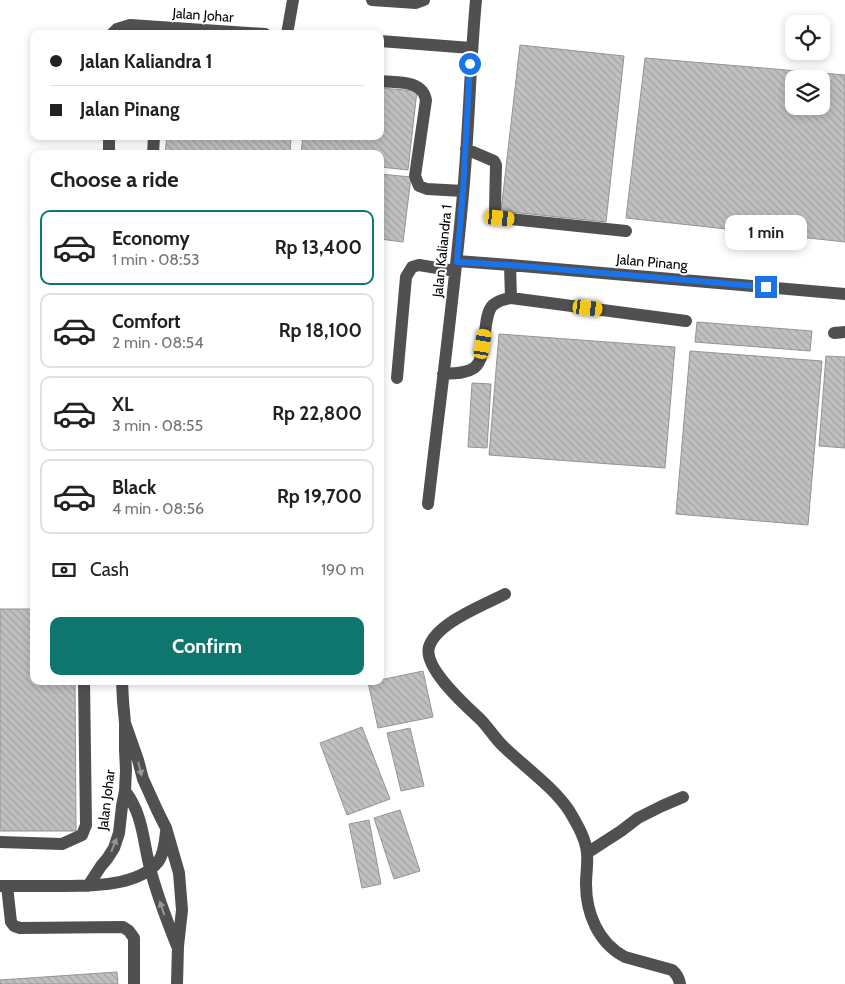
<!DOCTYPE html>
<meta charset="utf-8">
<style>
body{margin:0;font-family:Cabin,sans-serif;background:#f2f2f2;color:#202124;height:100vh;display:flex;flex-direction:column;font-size:19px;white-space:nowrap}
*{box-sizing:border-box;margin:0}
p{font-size:16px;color:#757577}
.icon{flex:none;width:28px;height:28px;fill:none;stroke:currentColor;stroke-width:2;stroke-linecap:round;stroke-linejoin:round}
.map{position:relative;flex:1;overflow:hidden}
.drawer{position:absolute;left:30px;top:150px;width:354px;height:535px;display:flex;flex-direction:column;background:#fff;border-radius:10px;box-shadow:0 2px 8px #0003}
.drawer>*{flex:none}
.top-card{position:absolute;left:30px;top:30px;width:354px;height:110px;border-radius:10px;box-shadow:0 2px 8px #0003;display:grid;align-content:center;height:110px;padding:0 20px;background:#fff}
.tools{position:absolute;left:785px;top:15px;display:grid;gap:10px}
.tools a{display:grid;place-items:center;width:45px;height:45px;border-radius:10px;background:#fff;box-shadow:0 2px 8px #0003;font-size:25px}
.end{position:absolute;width:22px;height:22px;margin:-11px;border:6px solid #1a73e8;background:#fff;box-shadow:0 0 0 2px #fff}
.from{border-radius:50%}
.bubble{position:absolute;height:35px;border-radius:10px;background:#fff;box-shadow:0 2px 8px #0003;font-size:16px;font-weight:800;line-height:35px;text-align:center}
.car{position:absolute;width:15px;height:30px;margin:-15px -8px;border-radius:6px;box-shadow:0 0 4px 1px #0007;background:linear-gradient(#f5c518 24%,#345 0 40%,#f5c518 0 76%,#345 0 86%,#f5c518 0)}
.top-card b{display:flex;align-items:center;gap:18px;height:48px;font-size:19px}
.top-card b+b{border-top:1px solid #e0e0e0}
.top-card i{width:12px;height:12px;background:#202124}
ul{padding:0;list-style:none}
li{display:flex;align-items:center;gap:15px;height:75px;margin:0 10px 8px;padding:0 10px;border:2px solid #e0e0e0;border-radius:10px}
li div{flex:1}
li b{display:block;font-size:19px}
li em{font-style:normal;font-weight:800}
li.selected{border-color:#0f766e}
li>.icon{width:45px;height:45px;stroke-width:1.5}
h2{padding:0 20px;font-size:22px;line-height:60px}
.pay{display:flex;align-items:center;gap:12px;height:55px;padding:0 20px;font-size:19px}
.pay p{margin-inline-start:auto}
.action{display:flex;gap:10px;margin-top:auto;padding:10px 20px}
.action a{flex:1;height:58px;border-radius:10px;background:#0f766e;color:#fff;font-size:20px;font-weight:800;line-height:58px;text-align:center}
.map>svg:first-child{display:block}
.building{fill:url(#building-back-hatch);stroke:#949494;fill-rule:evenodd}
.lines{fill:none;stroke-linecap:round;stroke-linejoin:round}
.minor{stroke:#505050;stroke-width:12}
.oneway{fill:#969696}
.route{stroke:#1a73e8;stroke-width:6}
.labels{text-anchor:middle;stroke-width:4;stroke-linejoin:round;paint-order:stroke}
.street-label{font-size:14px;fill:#000;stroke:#fff}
</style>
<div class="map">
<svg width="845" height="984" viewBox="0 0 845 984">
<defs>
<pattern id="building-back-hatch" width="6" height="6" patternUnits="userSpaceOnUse" patternTransform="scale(1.25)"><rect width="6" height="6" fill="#c0c0c0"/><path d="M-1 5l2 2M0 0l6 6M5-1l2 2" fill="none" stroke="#a3a3a3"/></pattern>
</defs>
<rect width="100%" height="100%" fill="#fff"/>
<path class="building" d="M520,45L624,56L606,222L501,211Z
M645,58L845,75V242L626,218ZM794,79H821V106H794Z
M380,88L417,91L408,170L380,167V154H301L303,136H380Z
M167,136H291L290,154H165Z
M380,174L411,177L403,242L380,239Z
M697,322L812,331L810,351L695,342Z
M499,334L675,347L665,468L489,455Z
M690,351L822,361L808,525L676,514Z
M826,356L845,357V448L819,446Z
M472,383L491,384L487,448L468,447Z
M0,609H34V681H75L76,831H0Z
M423,671L433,717L378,728L368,682L380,681V680Z
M362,727L390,799L347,815L320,743Z
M410,728L424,786L401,791L387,733Z
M400,810L420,871L394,879L374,818Z
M369,820L381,884L362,888L349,824Z
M117,972L118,984H0V980Z"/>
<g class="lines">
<path class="minor" d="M372,0L416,3L424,0
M112,34L117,29L130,25L265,34
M287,34L293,0
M380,41L471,48
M380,81C397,83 422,79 426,100L415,176L419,186L427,189L463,191
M466,149L494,161L496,165L495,210L496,215L500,218L626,231
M109,154V136
M153,154L154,136
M457,261L510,265L845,294
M510,265L511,298L686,321
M834,333L845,332
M443,374C453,373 465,374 474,368C489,357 481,316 493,305C498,301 504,299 511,298
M397,378L406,277L412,267L419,265L455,271
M428,504C440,400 454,297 463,194C469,129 470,64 476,0
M505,594C484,605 436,623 429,647C423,668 466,706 480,719C488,727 494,737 502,745C523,766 554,787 570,812C577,824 586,839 587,853C588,863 586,874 586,884C586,913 598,943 625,957L672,970C677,974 679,978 680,984
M125,723L138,760L143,779L158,812L166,828L179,873L182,910L178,946L177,984
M125,791C143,814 143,841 150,868C157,895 167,921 177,946
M0,842L62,844L82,835L86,825L84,681
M587,853L621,831L638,818L662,806L683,797
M0,886C18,886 36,886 54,886C84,886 137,888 158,862C164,854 165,842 166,832
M7,886L11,922L14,926L20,928L123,927L129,931L134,938V984
M88,886L101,866L107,859L114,848L119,833L122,806L125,791L126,770L125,750V723L123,701L122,681"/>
</g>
<defs><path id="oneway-solid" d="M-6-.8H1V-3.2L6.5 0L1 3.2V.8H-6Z" transform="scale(1.25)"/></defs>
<g class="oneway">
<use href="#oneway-solid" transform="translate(140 769) rotate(76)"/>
<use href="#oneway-solid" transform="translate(114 845) rotate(-68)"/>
<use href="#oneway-solid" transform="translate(162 908) rotate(-109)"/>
</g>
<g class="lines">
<path class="route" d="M470,64L463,191L457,262L510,265L766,287"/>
</g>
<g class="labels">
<g class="street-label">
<text transform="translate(203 15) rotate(4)" y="5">Jalan Johar</text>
<text transform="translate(442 251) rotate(-84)" y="5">Jalan Kaliandra 1</text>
<text transform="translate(652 262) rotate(5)" y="5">Jalan Pinang</text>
<text transform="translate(106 800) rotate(-83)" y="5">Jalan Johar</text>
</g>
</g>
</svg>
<div class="tools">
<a><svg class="icon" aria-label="locate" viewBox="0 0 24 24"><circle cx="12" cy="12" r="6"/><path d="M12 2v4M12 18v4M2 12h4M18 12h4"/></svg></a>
<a><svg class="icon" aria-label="layers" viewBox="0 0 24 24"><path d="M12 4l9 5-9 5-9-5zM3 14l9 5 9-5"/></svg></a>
</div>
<i class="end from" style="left:470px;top:64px"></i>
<i class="end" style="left:766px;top:287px"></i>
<div class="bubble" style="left:725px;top:215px;width:82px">1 min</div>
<i class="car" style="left:500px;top:218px;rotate:96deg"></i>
<i class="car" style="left:588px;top:308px;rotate:97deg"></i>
<i class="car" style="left:483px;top:344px;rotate:9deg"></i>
<div class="top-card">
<b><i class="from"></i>Jalan Kaliandra 1</b>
<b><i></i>Jalan Pinang</b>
</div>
<section class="drawer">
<h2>Choose a ride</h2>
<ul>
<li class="selected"><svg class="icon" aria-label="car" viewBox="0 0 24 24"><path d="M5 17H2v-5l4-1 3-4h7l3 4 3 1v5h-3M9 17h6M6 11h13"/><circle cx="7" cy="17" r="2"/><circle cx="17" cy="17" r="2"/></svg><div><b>Economy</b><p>1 min · 08:53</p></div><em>Rp 13,400</em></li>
<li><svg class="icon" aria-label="car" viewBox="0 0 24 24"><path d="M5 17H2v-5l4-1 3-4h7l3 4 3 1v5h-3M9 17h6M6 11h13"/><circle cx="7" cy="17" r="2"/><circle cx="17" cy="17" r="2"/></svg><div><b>Comfort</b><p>2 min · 08:54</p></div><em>Rp 18,100</em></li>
<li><svg class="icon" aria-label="car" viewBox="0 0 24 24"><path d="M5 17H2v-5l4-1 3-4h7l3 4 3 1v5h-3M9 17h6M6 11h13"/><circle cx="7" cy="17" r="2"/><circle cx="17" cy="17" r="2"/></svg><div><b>XL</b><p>3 min · 08:55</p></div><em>Rp 22,800</em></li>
<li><svg class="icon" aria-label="car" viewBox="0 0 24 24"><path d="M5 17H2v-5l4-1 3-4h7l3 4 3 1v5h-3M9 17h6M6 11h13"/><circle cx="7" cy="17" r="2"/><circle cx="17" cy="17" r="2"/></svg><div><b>Black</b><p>4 min · 08:56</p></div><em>Rp 19,700</em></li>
</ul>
<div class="pay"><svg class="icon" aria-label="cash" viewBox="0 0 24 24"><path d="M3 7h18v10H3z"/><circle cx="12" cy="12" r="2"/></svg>Cash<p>190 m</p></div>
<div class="action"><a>Confirm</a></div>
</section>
</div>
